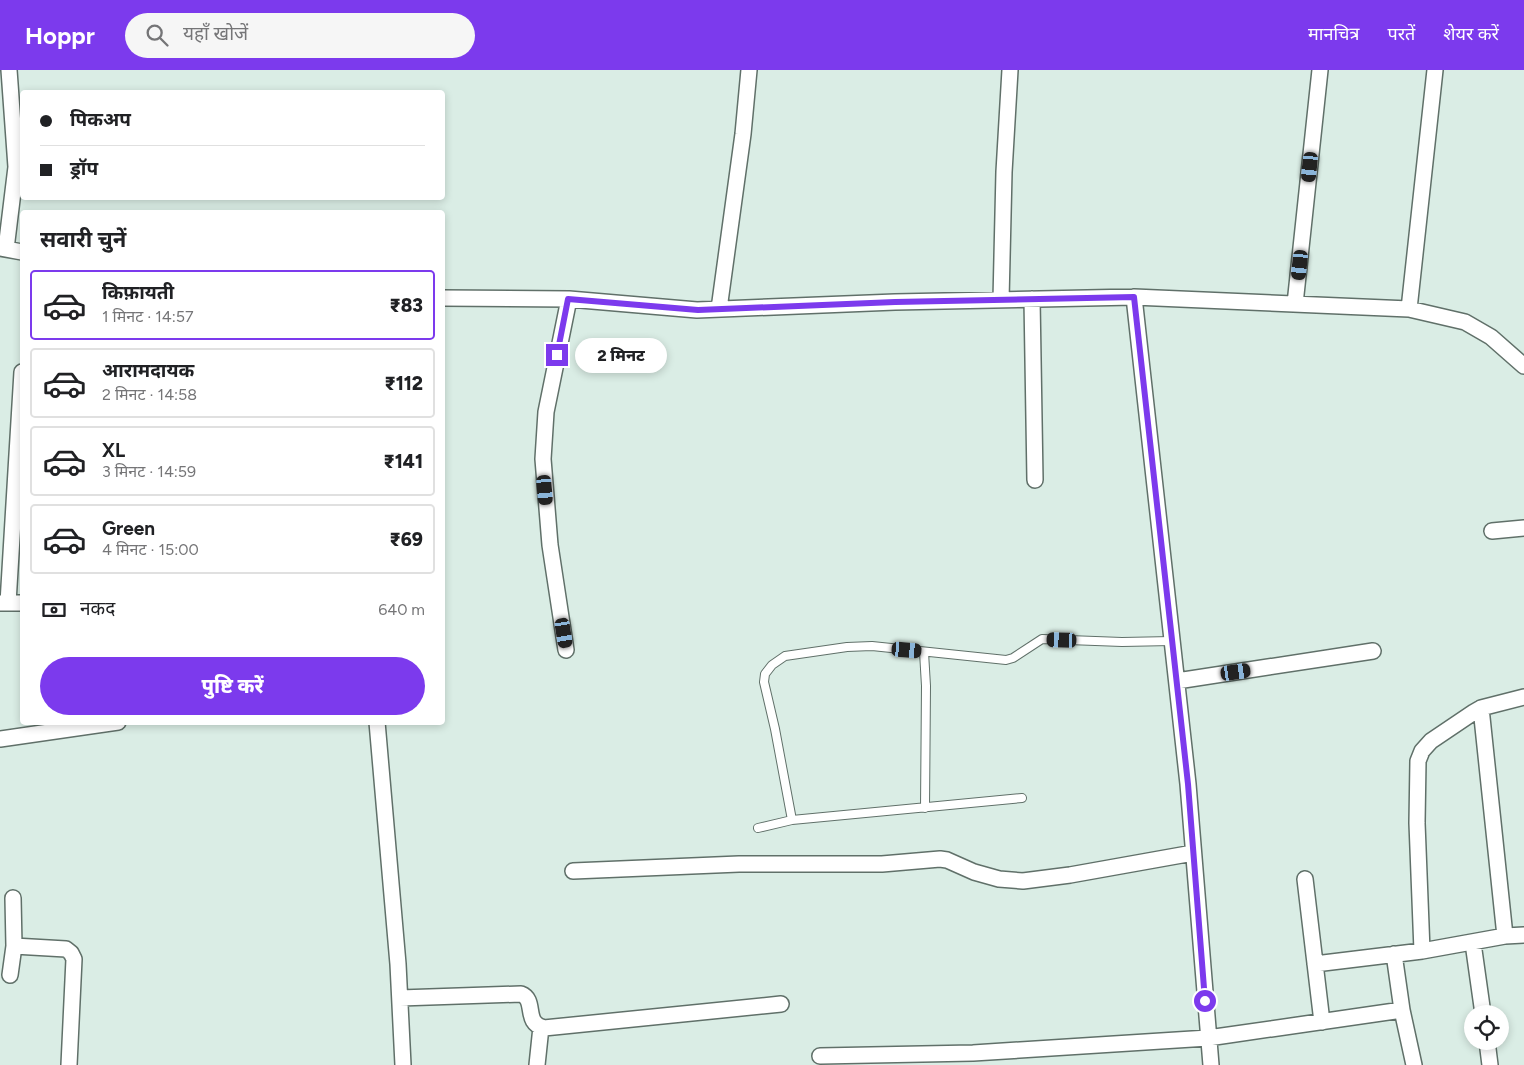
<!DOCTYPE html>
<html lang="hi">
<meta charset="utf-8">
<style>
body{margin:0;font-family:Figtree,"Noto Sans Devanagari",sans-serif;background:#f6f6f6;color:#202124;height:100vh;display:flex;flex-direction:column;font-size:19px;white-space:nowrap}
*{box-sizing:border-box;margin:0}
p{font-size:16px;color:#757577}
.icon{flex:none;width:28px;height:28px;fill:none;stroke:currentColor;stroke-width:2;stroke-linecap:round;stroke-linejoin:round}
.map{position:relative;flex:1;overflow:hidden}
.details{position:absolute;left:20px;top:140px;width:425px;height:515px;display:flex;flex-direction:column;background:#fff;border-radius:5px;box-shadow:0 2px 8px #0003}
.details>*{flex:none}
.guide{position:absolute;left:20px;top:20px;width:425px;height:110px;border-radius:5px;box-shadow:0 2px 8px #0003;display:grid;align-content:center;height:110px;padding:0 20px;background:#fff}
.tools{position:absolute;left:1464px;top:935px;display:grid;gap:10px}
.tools a{display:grid;place-items:center;width:45px;height:45px;border-radius:50%;background:#fff;box-shadow:0 2px 8px #0003;font-size:25px}
.end{position:absolute;width:22px;height:22px;margin:-11px;border:6px solid #7c3aed;background:#fff;box-shadow:0 0 0 2px #fff}
.from{border-radius:50%}
.bubble{position:absolute;height:35px;border-radius:18px;background:#fff;box-shadow:0 2px 8px #0003;font-size:16px;font-weight:800;line-height:35px;text-align:center}
.car{position:absolute;width:15px;height:30px;margin:-15px -8px;border-radius:6px;box-shadow:0 0 4px 1px #0007;background:linear-gradient(#222 24%,#8ab4d8 0 40%,#222 0 76%,#8ab4d8 0 86%,#222 0)}
.guide b{display:flex;align-items:center;gap:18px;height:48px;font-size:19px}
.guide b+b{border-top:1px solid #e0e0e0}
.guide i{width:12px;height:12px;background:#202124}
ul{padding:0;list-style:none}
li{display:flex;align-items:center;gap:15px;height:70px;margin:0 10px 8px;padding:0 10px;border:2px solid #e0e0e0;border-radius:5px}
li div{flex:1}
li b{display:block;font-size:19px}
li em{font-style:normal;font-weight:800}
li.active{border-color:#7c3aed}
li>.icon{width:45px;height:45px;stroke-width:1.5}
h2{padding:0 20px;font-size:22px;line-height:60px}
.pay{display:flex;align-items:center;gap:12px;height:55px;padding:0 20px;font-size:19px}
.pay p{margin-inline-start:auto}
.primary-button{display:flex;gap:10px;margin-top:auto;padding:10px 20px}
.primary-button a{flex:1;height:58px;border-radius:30px;background:#7c3aed;color:#fff;font-size:20px;font-weight:800;line-height:58px;text-align:center}
header{display:flex;align-items:center;gap:30px;box-sizing:border-box;height:70px;padding:0 25px;background:#7c3aed;color:#fff}
header strong{font-size:24px}
nav{display:flex;gap:28px;margin-inline-start:auto;font-size:18px}
.search{width:350px;height:45px;background:#f6f6f6;display:flex;align-items:center;gap:12px;box-sizing:border-box;padding:0 18px;border-radius:28px;color:#757577;font-size:19px}
.map>svg:first-child{display:block}
.lines{fill:none;stroke-linecap:round;stroke-linejoin:round}
.lane-casing{stroke:#607069;stroke-width:10}
.street-casing{stroke:#607069;stroke-width:18}
.lane{stroke:#fff;stroke-width:8}
.street{stroke:#fff;stroke-width:15}
.route{stroke:#7c3aed;stroke-width:6}
</style>
<header>
<strong>Hoppr</strong>
<div class="search"><svg class="icon" aria-label="search" viewBox="0 0 24 24"><circle cx="10" cy="10" r="6"/><path d="M15 15l6 6"/></svg>यहाँ खोजें</div>
<nav><a>मानचित्र</a><a>परतें</a><a>शेयर करें</a></nav>
</header>
<div class="map">
<svg width="1524" height="995" viewBox="0 0 1524 995">
<rect width="100%" height="100%" fill="#daede5"/>
<g class="lines">
<g class="lane-casing">
<path id="lane" d="M924,582L926,616L925,738
M792,750L775,659L764,612L765,604L772,595L785,586L847,577L872,576L1006,590L1013,588L1042,569L1122,572L1172,571
M758,758L792,750L1022,728"/>
</g>
<g class="street-casing">
<path id="street" d="M0,178L22,182
M6,179L16,97L9,0
M1134,227L1188,714L1211,995
M442,228L569,229L697,240L895,232L1134,227L1409,239L1465,252L1491,267L1524,296
M1032,229L1035,410
M1001,230L1004,102L1010,0
M1295,234L1320,0
M719,239L743,64L749,0
M1409,239L1435,0
M1492,461L1524,458
M0,533H22
M8,533L22,302
M566,580L550,475L543,389L546,342L569,229
M1177,611L1373,581
M1481,638L1505,866
M377,652L398,894L403,995
M0,669L118,652
M573,801L739,794H882L940,789L947,790L974,802L999,809L1023,811L1070,805L1193,783
M1305,809L1322,952
M1473,873L1483,944
M14,876L66,879L71,883L74,889L69,995
M1422,881L1417,753L1418,691L1422,681L1431,671L1474,642L1481,638L1524,627
M1394,884L1402,940L1414,995
M1315,894L1422,881L1505,866L1524,865
M10,905L14,876L13,828
M400,928L521,924C537,930 523,953 544,958L781,934
M1487,971L1490,995
M820,986L973,983L1208,968L1402,940
M537,995L541,957"/>
</g>
<use href="#lane" class="lane"/>
<use href="#street" class="street"/>
</g>
<g class="lines">
<path class="route" d="M557,285L568,229L698,240L895,232L1134,227L1188,714L1205,931"/>
</g>
</svg>
<div class="tools">
<a><svg class="icon" aria-label="locate" viewBox="0 0 24 24"><circle cx="12" cy="12" r="6"/><path d="M12 2v4M12 18v4M2 12h4M18 12h4"/></svg></a>
</div>
<i class="end from" style="left:1205px;top:931px"></i>
<i class="end" style="left:557px;top:285px"></i>
<div class="bubble" style="left:575px;top:268px;width:92px">2 मिनट</div>
<i class="car" style="left:1310px;top:97px;rotate:186deg"></i>
<i class="car" style="left:1300px;top:195px;rotate:186deg"></i>
<i class="car" style="left:545px;top:420px;rotate:175deg"></i>
<i class="car" style="left:564px;top:563px;rotate:171deg"></i>
<i class="car" style="left:1062px;top:570px;rotate:272deg"></i>
<i class="car" style="left:907px;top:580px;rotate:95deg"></i>
<i class="car" style="left:1236px;top:602px;rotate:82deg"></i>
<div class="guide">
<b><i class="from"></i>पिकअप</b>
<b><i></i>ड्रॉप</b>
</div>
<section class="details">
<h2>सवारी चुनें</h2>
<ul>
<li class="active"><svg class="icon" aria-label="car" viewBox="0 0 24 24"><path d="M5 17H2v-5l4-1 3-4h7l3 4 3 1v5h-3M9 17h6M6 11h13"/><circle cx="7" cy="17" r="2"/><circle cx="17" cy="17" r="2"/></svg><div><b>किफ़ायती</b><p>1 मिनट · 14:57</p></div><em>₹83</em></li>
<li><svg class="icon" aria-label="car" viewBox="0 0 24 24"><path d="M5 17H2v-5l4-1 3-4h7l3 4 3 1v5h-3M9 17h6M6 11h13"/><circle cx="7" cy="17" r="2"/><circle cx="17" cy="17" r="2"/></svg><div><b>आरामदायक</b><p>2 मिनट · 14:58</p></div><em>₹112</em></li>
<li><svg class="icon" aria-label="car" viewBox="0 0 24 24"><path d="M5 17H2v-5l4-1 3-4h7l3 4 3 1v5h-3M9 17h6M6 11h13"/><circle cx="7" cy="17" r="2"/><circle cx="17" cy="17" r="2"/></svg><div><b>XL</b><p>3 मिनट · 14:59</p></div><em>₹141</em></li>
<li><svg class="icon" aria-label="car" viewBox="0 0 24 24"><path d="M5 17H2v-5l4-1 3-4h7l3 4 3 1v5h-3M9 17h6M6 11h13"/><circle cx="7" cy="17" r="2"/><circle cx="17" cy="17" r="2"/></svg><div><b>Green</b><p>4 मिनट · 15:00</p></div><em>₹69</em></li>
</ul>
<div class="pay"><svg class="icon" aria-label="cash" viewBox="0 0 24 24"><path d="M3 7h18v10H3z"/><circle cx="12" cy="12" r="2"/></svg>नकद<p>640 m</p></div>
<div class="primary-button"><a>पुष्टि करें</a></div>
</section>
</div>
